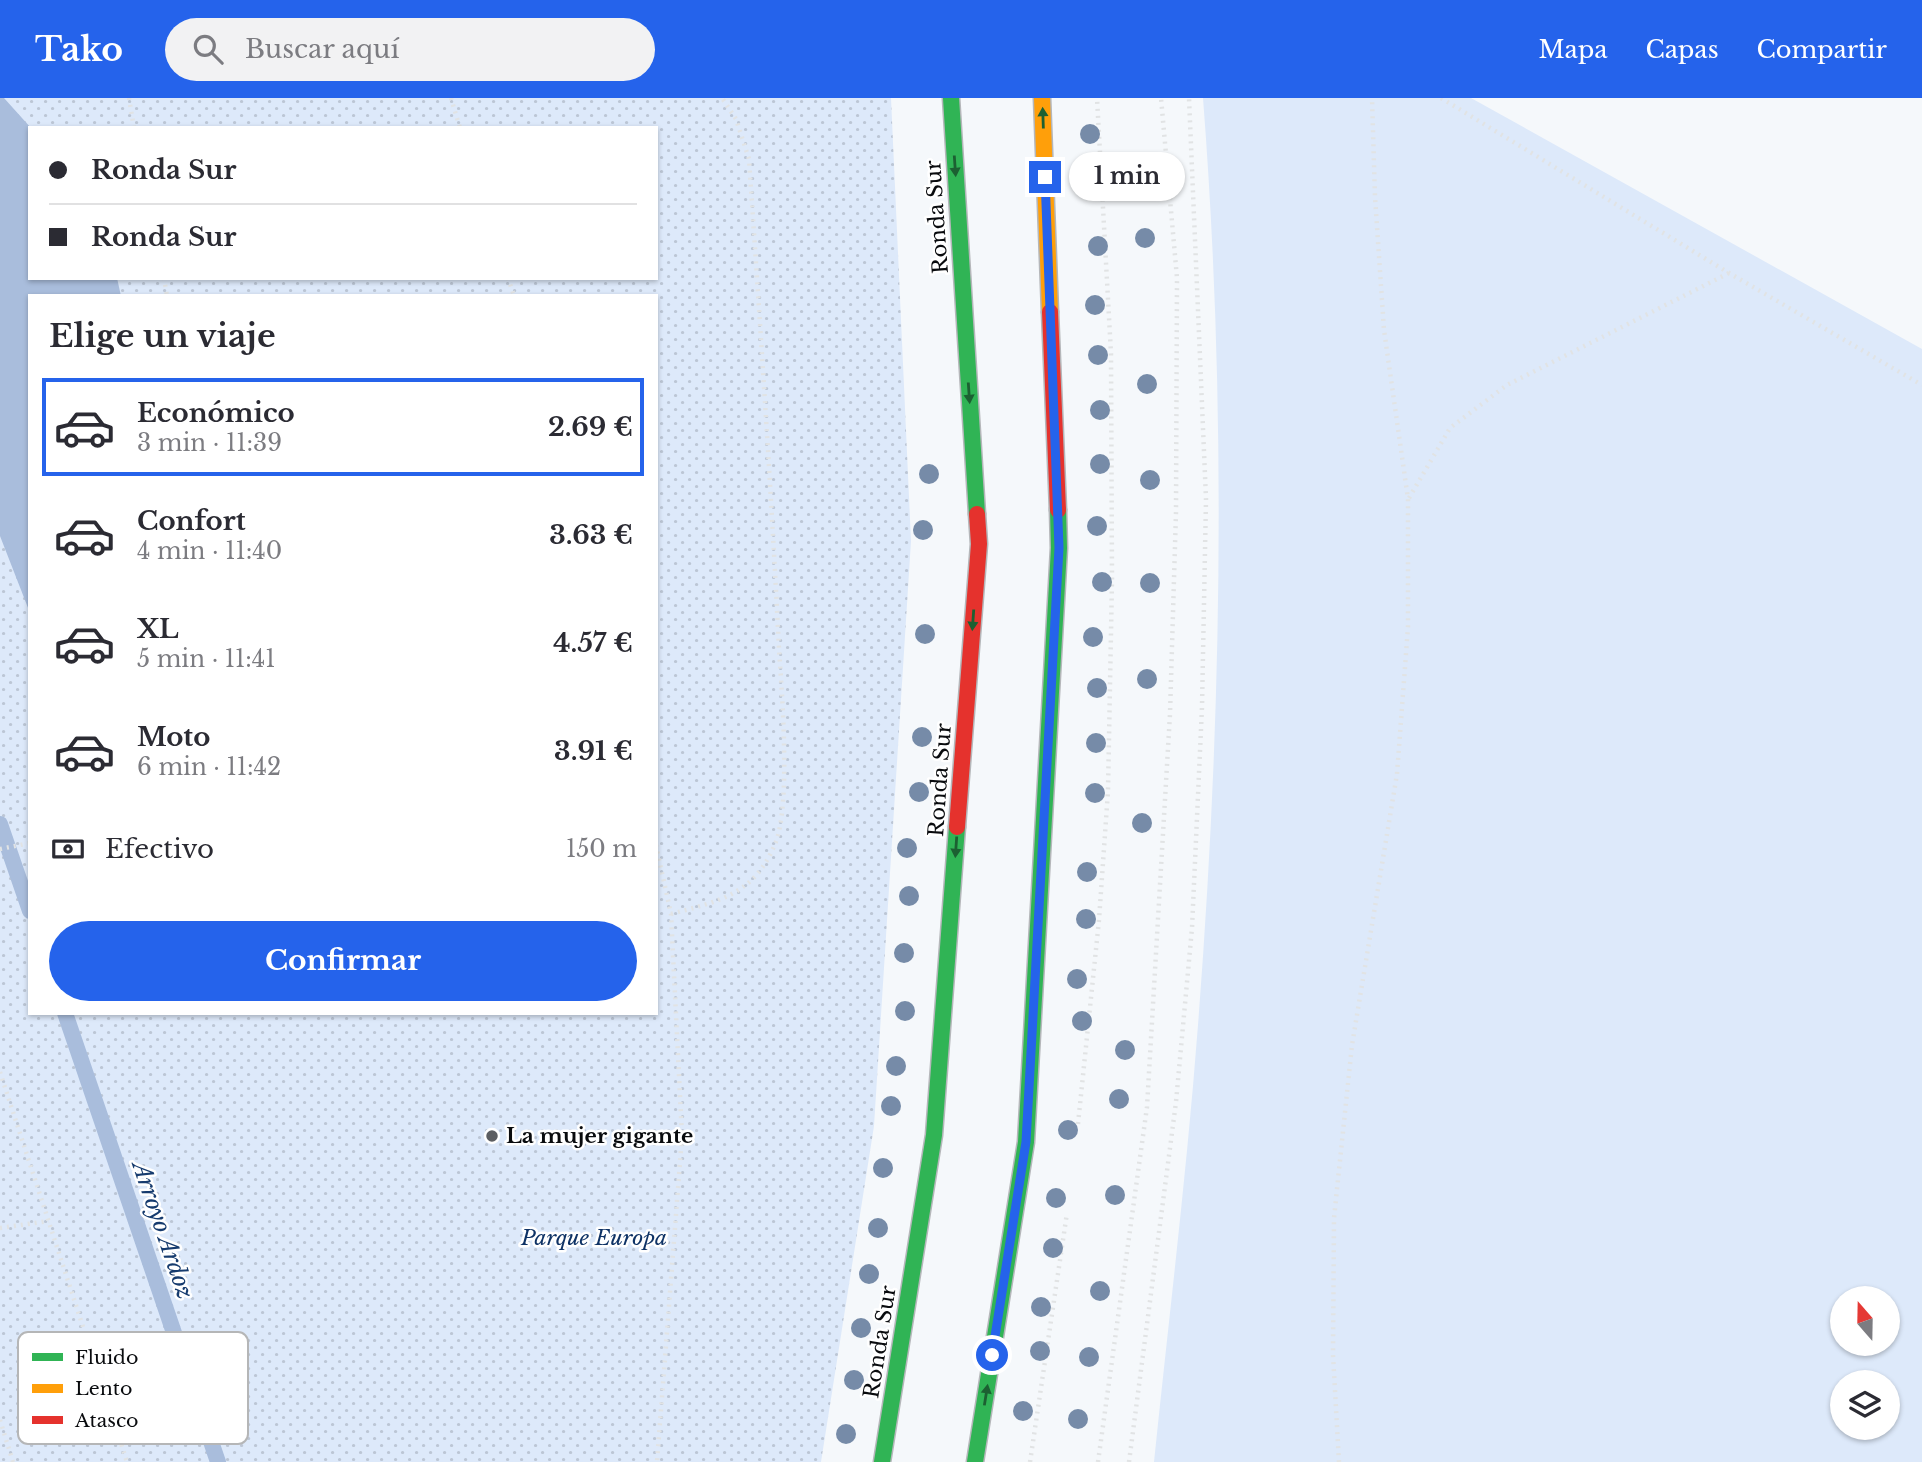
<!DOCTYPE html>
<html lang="es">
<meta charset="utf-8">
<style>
body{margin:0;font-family:"Libre Baskerville",serif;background:#f2f2f3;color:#2b2b33;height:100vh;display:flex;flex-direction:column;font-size:26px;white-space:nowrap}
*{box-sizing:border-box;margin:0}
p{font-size:23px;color:#7c7c81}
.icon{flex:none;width:38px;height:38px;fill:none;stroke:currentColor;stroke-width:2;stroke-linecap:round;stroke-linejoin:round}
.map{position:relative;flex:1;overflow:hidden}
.side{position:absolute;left:28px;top:196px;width:630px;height:721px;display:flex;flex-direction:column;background:#fff;border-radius:0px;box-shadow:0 2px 5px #0004}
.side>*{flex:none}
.guide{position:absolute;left:28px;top:28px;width:630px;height:154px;border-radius:0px;box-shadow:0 2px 5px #0004;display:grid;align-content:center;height:154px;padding:0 21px;background:#fff}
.needle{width:46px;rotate:340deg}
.buttons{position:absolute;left:1830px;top:1188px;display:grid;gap:14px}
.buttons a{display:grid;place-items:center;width:70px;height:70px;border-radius:50%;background:#fff;box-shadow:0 2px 5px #0004;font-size:35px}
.end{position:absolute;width:32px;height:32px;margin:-16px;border:9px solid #2563eb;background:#fff;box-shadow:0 0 0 4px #fff}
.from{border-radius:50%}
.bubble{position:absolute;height:49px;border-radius:24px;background:#fff;box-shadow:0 2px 5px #0004;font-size:23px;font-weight:700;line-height:49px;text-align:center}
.guide b{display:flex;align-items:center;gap:24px;height:66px;font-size:26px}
.guide b+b{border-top:2px solid #e1e1e2}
.guide i{width:18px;height:18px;background:#2b2b33}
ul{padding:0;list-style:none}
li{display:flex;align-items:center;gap:21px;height:98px;margin:0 14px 10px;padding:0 7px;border:4px solid transparent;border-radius:0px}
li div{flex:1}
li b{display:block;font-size:26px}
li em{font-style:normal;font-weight:700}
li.active{border-color:#2563eb}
li>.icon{width:63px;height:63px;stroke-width:1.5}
h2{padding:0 21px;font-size:32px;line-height:84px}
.pay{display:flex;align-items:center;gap:18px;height:77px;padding:0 21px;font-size:26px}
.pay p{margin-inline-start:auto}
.primary-button{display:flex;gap:14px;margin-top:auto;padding:14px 21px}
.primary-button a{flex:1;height:80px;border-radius:42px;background:#2563eb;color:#fff;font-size:28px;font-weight:700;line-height:80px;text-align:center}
header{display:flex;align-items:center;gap:42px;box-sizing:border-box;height:98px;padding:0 35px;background:#2563eb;color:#fff}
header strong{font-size:33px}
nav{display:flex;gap:38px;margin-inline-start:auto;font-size:24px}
.search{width:490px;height:63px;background:#f2f2f3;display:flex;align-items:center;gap:18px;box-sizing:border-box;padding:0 24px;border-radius:38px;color:#7c7c81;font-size:26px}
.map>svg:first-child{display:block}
.grass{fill:#dde9fa;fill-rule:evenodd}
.park{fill:url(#park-dots);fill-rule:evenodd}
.water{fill:#a9bddc}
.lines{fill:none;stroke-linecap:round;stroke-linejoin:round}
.stream{stroke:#a9bddc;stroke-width:16}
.fast-casing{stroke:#b5b7ba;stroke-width:19}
.slow-casing{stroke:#b5b7ba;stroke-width:19}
.jam-casing{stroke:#b5b7ba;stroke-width:19}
.path{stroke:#e1e3e4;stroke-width:4.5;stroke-dasharray:2 5;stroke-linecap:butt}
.fast{stroke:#30b455;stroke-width:16}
.slow{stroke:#ff9f0a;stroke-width:16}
.jam{stroke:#e5322d;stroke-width:16}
.tree{fill:#768ba8}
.oneway{fill:#1c6032}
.route{stroke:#2563eb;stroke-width:9}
.poi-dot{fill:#5c5e61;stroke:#fff;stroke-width:2.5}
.labels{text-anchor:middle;stroke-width:5;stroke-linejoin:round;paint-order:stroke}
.street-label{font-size:21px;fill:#090b0e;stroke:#fff}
.poi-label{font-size:21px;font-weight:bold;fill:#090b0e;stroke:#fff;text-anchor:start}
.park-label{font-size:21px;font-style:italic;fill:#0e3265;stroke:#fff}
.water-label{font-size:23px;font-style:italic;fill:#163b6e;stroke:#fff}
.key{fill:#fff;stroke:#b5b6b7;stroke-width:2}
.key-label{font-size:19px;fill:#090b0e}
</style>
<header>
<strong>Tako</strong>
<div class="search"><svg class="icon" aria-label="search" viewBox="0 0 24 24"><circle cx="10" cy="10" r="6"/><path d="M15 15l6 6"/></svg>Buscar aquí</div>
<nav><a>Mapa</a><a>Capas</a><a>Compartir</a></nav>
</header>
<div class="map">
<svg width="1922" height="1364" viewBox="0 0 1922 1364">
<defs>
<pattern id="park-dots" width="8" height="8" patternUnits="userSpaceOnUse" patternTransform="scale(1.75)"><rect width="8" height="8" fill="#dde9fa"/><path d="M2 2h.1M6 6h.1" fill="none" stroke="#bcc6d5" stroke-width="1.8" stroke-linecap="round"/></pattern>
</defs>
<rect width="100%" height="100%" fill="#f5f8fb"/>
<path class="grass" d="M1203,0H1471L1922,251V1364H1154C1169,1218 1187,1073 1198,927C1222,619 1227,308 1203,0ZM1843,1200H1888V1246H1843ZM1843,1284H1888V1330H1843Z"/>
<path class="park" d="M0,0H891L911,443L874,1028L821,1364H0ZM30,30H656V180H30ZM30,198H656V915H30Z"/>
<path class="water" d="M0,0H4L31,30L30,180H117L121,198H30V515L0,438Z"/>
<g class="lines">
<path class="stream" d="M0,726L30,813
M65,915L218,1364"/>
<g class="fast-casing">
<path id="fast" d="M951,0L977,416
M882,1364L934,1037L957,729
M975,1364L1026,1044L1059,450L1058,412"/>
</g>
<g class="slow-casing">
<path id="slow" d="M1042,0L1050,214"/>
</g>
<g class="jam-casing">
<path id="jam" d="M1050,214L1058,412
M957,729L979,446L977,416"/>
</g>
<path class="path" d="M129,0L134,30
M451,0L460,30
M1441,0L1729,175L1922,287
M164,180L167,198
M508,180L514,198
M1409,400L1450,330L1507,287L1729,175
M656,747L671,816L682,1038L657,1364
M0,751L30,745
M671,816C719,803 754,797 775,746C791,710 782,595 779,551C771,388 760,224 749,61L736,21L722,0
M0,974L127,1364
M1078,1026L1099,822L1108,693L1112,482L1111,256L1097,0
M0,1130L49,1123
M0,1322L13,1364
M1030,1364L1067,1115
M1098,1364L1147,1009L1170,616L1176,414L1177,180L1161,0
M1129,1364L1176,1004L1192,830L1202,609L1206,401L1189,0
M1339,1364L1333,1257L1334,1120L1352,947L1397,676L1408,529V401L1384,232L1375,99L1372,0"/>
<use href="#fast" class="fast"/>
<use href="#slow" class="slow"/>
<use href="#jam" class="jam"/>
</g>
<g class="tree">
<circle cx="1090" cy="36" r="10"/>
<circle cx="1145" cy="140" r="10"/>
<circle cx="1098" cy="148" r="10"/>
<circle cx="1095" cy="207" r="10"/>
<circle cx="1098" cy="257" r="10"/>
<circle cx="1147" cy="286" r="10"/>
<circle cx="1100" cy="312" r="10"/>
<circle cx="1100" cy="366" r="10"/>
<circle cx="929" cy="376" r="10"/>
<circle cx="1150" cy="382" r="10"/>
<circle cx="1097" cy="428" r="10"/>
<circle cx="923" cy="432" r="10"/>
<circle cx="1102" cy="484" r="10"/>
<circle cx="1150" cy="485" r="10"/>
<circle cx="925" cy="536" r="10"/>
<circle cx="1093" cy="539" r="10"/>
<circle cx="1147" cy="581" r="10"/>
<circle cx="1097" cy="590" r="10"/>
<circle cx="922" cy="639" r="10"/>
<circle cx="1096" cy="645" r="10"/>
<circle cx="919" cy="694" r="10"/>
<circle cx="1095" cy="695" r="10"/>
<circle cx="1142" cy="725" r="10"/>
<circle cx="907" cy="750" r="10"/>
<circle cx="1087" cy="774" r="10"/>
<circle cx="909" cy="798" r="10"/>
<circle cx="1086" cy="821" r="10"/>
<circle cx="904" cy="855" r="10"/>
<circle cx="1077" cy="881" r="10"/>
<circle cx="905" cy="913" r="10"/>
<circle cx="1082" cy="923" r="10"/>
<circle cx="1125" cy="952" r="10"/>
<circle cx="896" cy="968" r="10"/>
<circle cx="1119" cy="1001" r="10"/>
<circle cx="891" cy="1008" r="10"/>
<circle cx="1068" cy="1032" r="10"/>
<circle cx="883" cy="1070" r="10"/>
<circle cx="1115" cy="1097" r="10"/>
<circle cx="1056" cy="1100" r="10"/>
<circle cx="878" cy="1130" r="10"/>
<circle cx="1053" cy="1150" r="10"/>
<circle cx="869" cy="1176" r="10"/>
<circle cx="1100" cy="1193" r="10"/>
<circle cx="1041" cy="1209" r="10"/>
<circle cx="861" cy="1230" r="10"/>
<circle cx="1040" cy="1253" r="10"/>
<circle cx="1089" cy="1259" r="10"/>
<circle cx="854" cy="1282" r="10"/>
<circle cx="1023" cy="1313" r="10"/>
<circle cx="1078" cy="1321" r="10"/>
<circle cx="846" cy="1336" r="10"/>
</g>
<defs><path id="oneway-solid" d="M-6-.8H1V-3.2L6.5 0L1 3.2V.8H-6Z" transform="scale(1.75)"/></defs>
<g class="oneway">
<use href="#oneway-solid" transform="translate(1043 20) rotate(-92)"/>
<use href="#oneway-solid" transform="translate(955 68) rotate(86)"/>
<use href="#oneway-solid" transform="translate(969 295) rotate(86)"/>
<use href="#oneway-solid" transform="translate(973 522) rotate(94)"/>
<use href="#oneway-solid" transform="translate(956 749) rotate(94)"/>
<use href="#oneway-solid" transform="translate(986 1297) rotate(-81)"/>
</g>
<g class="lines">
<path class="route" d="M992,1257L1026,1044L1059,450L1045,79"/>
</g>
<circle class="poi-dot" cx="492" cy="1038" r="7"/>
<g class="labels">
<g class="street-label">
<text transform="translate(937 119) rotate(-94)" y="7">Ronda Sur</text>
<text transform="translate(940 682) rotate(-86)" y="7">Ronda Sur</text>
<text transform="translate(880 1244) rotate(-81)" y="7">Ronda Sur</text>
</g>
<g class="poi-label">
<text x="506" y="1045">La mujer gigante</text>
</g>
<g class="park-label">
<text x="594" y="1147">Parque Europa</text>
</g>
<g class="water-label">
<text transform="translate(163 1132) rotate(71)" y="8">Arroyo Ardoz</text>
</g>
</g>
<rect x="18" y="1234" width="230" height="112" rx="10" class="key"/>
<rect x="32" y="1255" width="31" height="8" fill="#30b455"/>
<rect x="32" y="1286" width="31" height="9" fill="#ff9f0a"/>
<rect x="32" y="1318" width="31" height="8" fill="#e5322d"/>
<g class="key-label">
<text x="75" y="1266">Fluido</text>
<text x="75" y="1297">Lento</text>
<text x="75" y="1329">Atasco</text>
</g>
</svg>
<div class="buttons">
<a><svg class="needle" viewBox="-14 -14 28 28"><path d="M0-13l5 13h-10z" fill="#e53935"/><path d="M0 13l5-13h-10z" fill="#7c7c81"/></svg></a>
<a><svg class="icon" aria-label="layers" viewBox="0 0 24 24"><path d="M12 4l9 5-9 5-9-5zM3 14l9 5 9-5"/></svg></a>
</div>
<i class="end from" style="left:992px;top:1257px"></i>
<i class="end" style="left:1045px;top:79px"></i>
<div class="bubble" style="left:1069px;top:54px;width:116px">1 min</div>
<div class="guide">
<b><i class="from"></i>Ronda Sur</b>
<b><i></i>Ronda Sur</b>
</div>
<section class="side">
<h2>Elige un viaje</h2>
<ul>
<li class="active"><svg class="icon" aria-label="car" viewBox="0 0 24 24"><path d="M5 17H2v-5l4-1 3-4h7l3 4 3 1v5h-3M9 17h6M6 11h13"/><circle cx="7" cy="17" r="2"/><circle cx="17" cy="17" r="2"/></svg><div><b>Económico</b><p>3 min · 11:39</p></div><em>2.69 €</em></li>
<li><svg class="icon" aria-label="car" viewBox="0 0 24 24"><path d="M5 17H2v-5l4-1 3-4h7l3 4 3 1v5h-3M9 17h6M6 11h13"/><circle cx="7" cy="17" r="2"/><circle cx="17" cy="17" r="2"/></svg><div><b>Confort</b><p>4 min · 11:40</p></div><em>3.63 €</em></li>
<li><svg class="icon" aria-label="car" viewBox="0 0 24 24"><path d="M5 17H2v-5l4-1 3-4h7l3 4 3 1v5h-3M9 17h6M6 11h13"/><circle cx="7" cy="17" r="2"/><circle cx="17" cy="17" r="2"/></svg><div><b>XL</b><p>5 min · 11:41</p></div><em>4.57 €</em></li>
<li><svg class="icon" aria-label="car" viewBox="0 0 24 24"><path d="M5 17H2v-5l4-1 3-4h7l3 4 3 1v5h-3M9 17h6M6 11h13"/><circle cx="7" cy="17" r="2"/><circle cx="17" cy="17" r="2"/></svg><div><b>Moto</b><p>6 min · 11:42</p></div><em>3.91 €</em></li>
</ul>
<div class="pay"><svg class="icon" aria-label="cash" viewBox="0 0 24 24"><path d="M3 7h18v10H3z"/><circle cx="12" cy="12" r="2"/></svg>Efectivo<p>150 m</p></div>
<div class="primary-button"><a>Confirmar</a></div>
</section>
</div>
